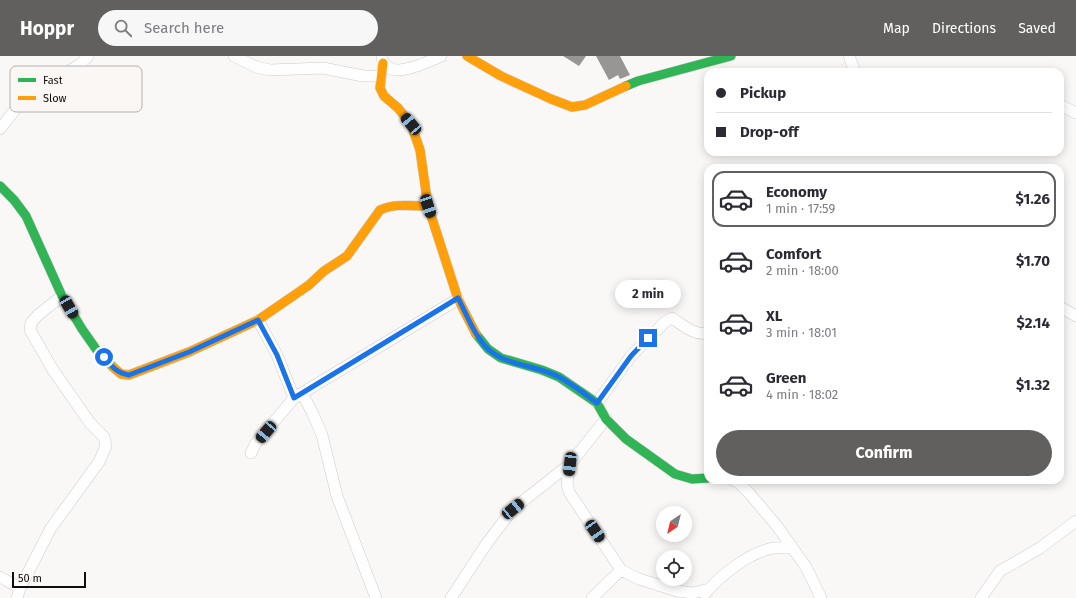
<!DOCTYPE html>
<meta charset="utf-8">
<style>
body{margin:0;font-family:"Fira Sans",sans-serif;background:#f7f7f7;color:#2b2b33;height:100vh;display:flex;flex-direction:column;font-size:15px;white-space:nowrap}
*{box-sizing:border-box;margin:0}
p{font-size:13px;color:#7c7c81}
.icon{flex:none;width:22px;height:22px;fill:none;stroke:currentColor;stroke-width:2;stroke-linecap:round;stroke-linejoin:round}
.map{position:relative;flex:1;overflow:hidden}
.panel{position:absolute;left:704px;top:108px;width:360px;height:320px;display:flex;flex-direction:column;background:#fff;border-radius:12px;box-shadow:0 2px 10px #0003}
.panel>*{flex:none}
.top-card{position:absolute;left:704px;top:12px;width:360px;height:88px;border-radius:12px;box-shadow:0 2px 10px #0003;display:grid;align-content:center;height:88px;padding:0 12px;background:#fff}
.needle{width:26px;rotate:215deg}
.controls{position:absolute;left:656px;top:450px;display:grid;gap:8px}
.controls a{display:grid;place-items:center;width:36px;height:36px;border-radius:50%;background:#fff;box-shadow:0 2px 10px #0003;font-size:20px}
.scale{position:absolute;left:12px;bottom:10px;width:74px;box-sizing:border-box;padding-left:4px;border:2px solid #0f0e0d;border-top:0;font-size:11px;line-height:14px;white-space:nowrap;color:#0f0e0d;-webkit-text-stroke:3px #fbf7f5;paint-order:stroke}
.end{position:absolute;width:18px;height:18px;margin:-9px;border:5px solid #1a73e8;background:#fff;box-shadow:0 0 0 2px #fff}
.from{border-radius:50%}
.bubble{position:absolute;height:28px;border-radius:14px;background:#fff;box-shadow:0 2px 10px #0003;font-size:13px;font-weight:700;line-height:28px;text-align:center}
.car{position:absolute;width:12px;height:24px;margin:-12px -6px;border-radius:5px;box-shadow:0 0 3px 1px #0007;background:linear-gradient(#222 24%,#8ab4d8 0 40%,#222 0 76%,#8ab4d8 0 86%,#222 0)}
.top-card b{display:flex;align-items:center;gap:14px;height:38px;font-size:15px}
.top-card b+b{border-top:1px solid #e1e1e2}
.top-card i{width:10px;height:10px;background:#2b2b33}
ul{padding:7px 0 0;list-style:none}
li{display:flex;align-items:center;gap:12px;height:56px;margin:0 8px 6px;padding:0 4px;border:2px solid transparent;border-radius:12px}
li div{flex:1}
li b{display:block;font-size:15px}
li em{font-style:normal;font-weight:700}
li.on{border-color:#61605f}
li>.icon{width:36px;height:36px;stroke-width:1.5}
.button{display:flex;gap:8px;margin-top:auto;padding:8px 12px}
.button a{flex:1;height:46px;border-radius:24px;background:#61605f;color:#fff;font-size:16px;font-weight:700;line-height:46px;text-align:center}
header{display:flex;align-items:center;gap:24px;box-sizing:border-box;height:56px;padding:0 20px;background:#61605f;color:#fff}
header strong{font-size:19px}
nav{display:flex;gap:22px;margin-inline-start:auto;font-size:14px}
.search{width:280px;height:36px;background:#f7f7f7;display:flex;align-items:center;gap:10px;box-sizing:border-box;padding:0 14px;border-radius:22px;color:#7c7c81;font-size:15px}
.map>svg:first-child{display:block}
.building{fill:#989695}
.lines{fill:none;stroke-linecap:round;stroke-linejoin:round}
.street-casing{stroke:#cdcbcb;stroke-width:12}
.fast-casing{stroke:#cdcbcb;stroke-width:10}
.slow-casing{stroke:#cdcbcb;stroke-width:10}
.street{stroke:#fefefe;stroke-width:11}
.fast{stroke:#30b455;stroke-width:9}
.slow{stroke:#ff9f0a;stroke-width:9}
.route{stroke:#1a73e8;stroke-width:5}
.key{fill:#fbf7f5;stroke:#b4b1af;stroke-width:1}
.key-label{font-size:11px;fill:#0f0e0d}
</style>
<header>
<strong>Hoppr</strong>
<div class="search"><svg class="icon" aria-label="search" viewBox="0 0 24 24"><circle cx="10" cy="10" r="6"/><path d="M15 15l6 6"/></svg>Search here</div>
<nav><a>Map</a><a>Directions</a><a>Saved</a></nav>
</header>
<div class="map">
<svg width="1076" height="542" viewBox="0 0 1076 542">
<rect width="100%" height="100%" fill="#faf8f6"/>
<path class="building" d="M563,0H586L579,10Z
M596,0H620L630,19L620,23L618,19L609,24Z"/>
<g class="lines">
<g class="street-casing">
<path id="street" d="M234,0L256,11L270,14L323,12L363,20H381
M849,0L855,16
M382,2C388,21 407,13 420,9C427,6 434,4 441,0
M1060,49L1076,57
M0,73C11,60 26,36 41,28C57,18 76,16 88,0
M1060,251L1076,260
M258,264L277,299L294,342
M302,337L313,358L322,379L337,440L376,542
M597,347L631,300L666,265L672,262C683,269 694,280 708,277
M606,363L570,408L567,427L569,436L621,514L639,523L677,535L693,537L709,533
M251,397L256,387L294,342L458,243
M732,424L737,425L749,437L777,470L806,511L821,542
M0,521L20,532
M705,538C718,521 748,498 769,493C776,491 784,492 791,492
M17,542L20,532L51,472L99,406L106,390L104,381L90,367L53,314L30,274L31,267L38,259L62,240
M451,542L487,487L513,453L570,408
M592,542L621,514
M981,542L1000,515L1040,492L1076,465"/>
</g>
<g class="fast-casing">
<path id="fast" d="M626,30L638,25L731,0
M0,130L14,144L26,160L62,240L82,273L96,293L113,311
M476,278L488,293L501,302L542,314L559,321L597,347L606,363L626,383L675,418L692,423L708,422"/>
</g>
<g class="slow-casing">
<path id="slow" d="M467,0L501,20L551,43L572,51L585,49L626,30
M383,7L380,32L384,40L398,52L411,68L420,94L428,150L458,243L476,278
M113,311L121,318L129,319L189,296L258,264L309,229L324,215L347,200L380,154C395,147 412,150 428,150"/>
</g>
<use href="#street" class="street"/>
<use href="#fast" class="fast"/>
<use href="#slow" class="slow"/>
</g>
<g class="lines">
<path class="route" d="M104,301C112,311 117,317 129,319L189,296L258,264L277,299L294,342L458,242C467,259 474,279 488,293C506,310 537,309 559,321C572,328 585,338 597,347L631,300L648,282"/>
</g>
<rect x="10" y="10" width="132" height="46" rx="6" class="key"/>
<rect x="18" y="22" width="18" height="4" fill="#30b455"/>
<rect x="18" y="40" width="18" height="4" fill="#ff9f0a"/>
<g class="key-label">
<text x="43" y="28">Fast</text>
<text x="43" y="46">Slow</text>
</g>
</svg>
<div class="controls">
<a><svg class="needle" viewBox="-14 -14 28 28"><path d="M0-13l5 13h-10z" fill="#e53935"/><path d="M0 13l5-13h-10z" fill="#7c7c81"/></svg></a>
<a><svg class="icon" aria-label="locate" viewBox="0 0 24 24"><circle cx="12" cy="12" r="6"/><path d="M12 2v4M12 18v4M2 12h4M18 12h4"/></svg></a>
</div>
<div class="scale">50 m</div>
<i class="end from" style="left:104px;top:301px"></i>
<i class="end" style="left:648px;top:282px"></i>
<div class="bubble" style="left:615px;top:224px;width:66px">2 min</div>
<i class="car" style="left:411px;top:68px;rotate:320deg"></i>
<i class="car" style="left:428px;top:150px;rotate:162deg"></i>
<i class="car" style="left:69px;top:251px;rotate:150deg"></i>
<i class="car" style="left:266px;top:376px;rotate:220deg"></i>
<i class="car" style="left:570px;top:408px;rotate:187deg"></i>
<i class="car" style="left:513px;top:453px;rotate:51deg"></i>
<i class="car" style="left:595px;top:475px;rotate:146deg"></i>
<div class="top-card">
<b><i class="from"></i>Pickup</b>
<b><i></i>Drop-off</b>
</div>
<section class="panel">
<ul>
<li class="on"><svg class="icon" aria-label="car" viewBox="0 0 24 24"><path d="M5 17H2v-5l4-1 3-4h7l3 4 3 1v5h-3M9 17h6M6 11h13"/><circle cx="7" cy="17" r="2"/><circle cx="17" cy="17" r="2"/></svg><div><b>Economy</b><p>1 min · 17:59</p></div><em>$1.26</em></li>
<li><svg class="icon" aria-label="car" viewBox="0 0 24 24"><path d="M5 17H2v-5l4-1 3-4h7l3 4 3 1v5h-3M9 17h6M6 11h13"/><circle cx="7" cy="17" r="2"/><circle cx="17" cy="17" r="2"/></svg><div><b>Comfort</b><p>2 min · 18:00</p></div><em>$1.70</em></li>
<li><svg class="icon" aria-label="car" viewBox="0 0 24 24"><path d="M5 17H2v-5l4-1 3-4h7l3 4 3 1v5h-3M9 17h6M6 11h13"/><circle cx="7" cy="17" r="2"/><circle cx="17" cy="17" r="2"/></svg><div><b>XL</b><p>3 min · 18:01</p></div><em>$2.14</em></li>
<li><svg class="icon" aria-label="car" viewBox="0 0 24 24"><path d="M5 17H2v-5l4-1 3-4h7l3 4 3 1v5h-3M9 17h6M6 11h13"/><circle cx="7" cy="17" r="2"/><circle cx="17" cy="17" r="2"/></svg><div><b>Green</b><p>4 min · 18:02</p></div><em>$1.32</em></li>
</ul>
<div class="button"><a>Confirm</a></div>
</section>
</div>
